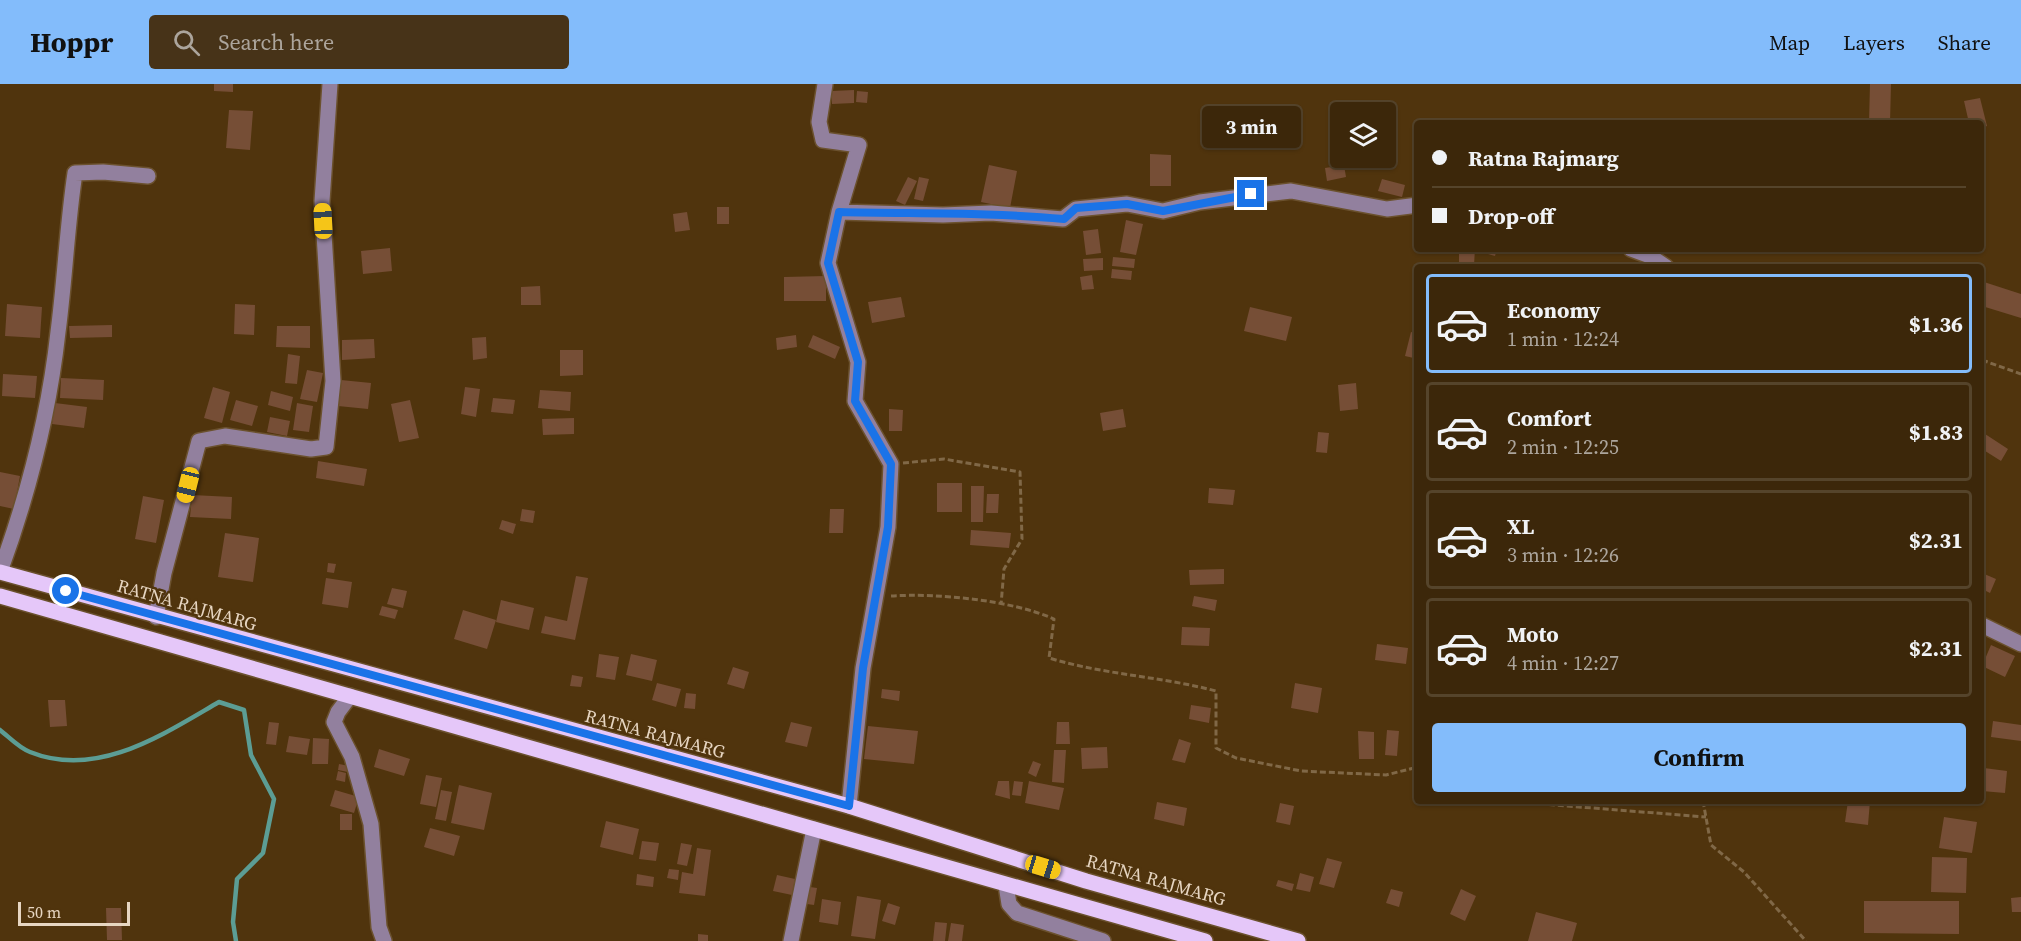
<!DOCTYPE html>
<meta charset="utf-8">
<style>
body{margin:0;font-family:"Source Serif 4",serif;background:#473318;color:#f1f3f6;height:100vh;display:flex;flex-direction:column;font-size:22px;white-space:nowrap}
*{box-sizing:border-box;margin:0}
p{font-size:20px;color:#aca59c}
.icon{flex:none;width:33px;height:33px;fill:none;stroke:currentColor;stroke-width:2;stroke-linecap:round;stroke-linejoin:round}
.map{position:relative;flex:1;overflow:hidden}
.sheet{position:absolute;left:1414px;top:180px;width:570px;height:540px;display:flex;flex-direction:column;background:#3c270a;border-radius:6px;box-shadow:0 2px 4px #0004,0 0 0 2px #55442b}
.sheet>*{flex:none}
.top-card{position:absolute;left:1414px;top:36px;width:570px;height:132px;border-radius:6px;box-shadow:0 2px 4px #0004,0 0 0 2px #55442b;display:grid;align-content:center;height:132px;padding:0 18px;background:#3c270a}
.controls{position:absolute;left:1330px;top:18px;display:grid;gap:12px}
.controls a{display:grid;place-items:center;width:66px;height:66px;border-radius:6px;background:#3c270a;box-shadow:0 2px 4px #0004,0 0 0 2px #55442b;font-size:30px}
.scale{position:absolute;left:18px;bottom:15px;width:112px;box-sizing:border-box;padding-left:6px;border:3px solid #e7d6c2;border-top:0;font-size:16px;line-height:21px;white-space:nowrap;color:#e7d6c2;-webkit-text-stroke:4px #50340d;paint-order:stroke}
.end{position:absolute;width:27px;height:27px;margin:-14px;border:8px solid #1a73e8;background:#fff;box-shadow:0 0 0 3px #fff}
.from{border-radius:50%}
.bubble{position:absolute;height:42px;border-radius:6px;background:#3c270a;box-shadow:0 2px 4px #0004,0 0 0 2px #55442b;font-size:20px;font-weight:700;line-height:42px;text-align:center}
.car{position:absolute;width:18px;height:36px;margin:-18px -9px;border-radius:8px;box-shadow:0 0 4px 2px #0007;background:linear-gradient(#f5c518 24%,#345 0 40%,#f5c518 0 76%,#345 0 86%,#f5c518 0)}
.top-card b{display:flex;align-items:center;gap:21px;height:57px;font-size:22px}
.top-card b+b{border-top:2px solid #55442b}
.top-card i{width:15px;height:15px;background:#f1f3f6}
ul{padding:10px 0 0;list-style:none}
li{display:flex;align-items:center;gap:18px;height:99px;margin:0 12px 9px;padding:0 6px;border:3px solid #55442b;border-radius:6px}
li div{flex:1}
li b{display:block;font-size:22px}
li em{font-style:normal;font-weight:700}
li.selected{border-color:#83bcfb}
li>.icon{width:54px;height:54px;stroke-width:1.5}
.button{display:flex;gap:12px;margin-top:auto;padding:12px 18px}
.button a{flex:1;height:69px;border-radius:6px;background:#83bcfb;color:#111;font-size:24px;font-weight:700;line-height:69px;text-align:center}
header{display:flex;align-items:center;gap:36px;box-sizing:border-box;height:84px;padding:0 30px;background:#83bcfb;color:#111}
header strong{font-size:28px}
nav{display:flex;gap:33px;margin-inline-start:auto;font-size:21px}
.search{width:420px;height:54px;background:#473318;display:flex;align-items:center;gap:15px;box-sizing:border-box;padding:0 21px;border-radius:6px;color:#aca59c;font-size:22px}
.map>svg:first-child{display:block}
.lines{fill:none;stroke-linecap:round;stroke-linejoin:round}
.stream{stroke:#5c9d94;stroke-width:4.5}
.building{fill:#764e36}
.minor-casing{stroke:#6b512e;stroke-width:18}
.major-casing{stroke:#6b512e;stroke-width:18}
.path{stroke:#806847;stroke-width:3;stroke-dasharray:6 3;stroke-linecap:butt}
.minor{stroke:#92809e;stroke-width:15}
.major{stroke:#e5c7f9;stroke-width:15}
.route{stroke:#1a73e8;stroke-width:8}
.labels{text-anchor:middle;stroke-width:5;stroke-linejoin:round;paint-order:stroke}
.street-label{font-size:18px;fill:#e7d6c2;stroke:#50340d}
</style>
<header>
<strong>Hoppr</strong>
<div class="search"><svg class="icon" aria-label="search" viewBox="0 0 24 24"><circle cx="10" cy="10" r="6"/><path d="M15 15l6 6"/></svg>Search here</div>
<nav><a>Map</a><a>Layers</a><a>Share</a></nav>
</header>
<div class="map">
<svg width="2021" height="857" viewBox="0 0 2021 857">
<rect width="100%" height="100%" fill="#50340d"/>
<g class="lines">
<path class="stream" d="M0,646C9,653 19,664 30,668C97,695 162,651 219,618L244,626L251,671L274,715L263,769L237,795L233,838L236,857"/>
</g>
<path class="building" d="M214,0H233V8L214,7Z
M1870,0H1891L1890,39L1869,38Z
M854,6V19L832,20V7Z
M857,7L868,8L867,19L856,18Z
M1980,14L1987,42L1982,44V39H1969L1964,17Z
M229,26L253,27L250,66L226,64Z
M1258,43L1285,49L1282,61L1255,56Z
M1334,69H1341V74H1350V76L1334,77Z
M1150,70L1171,71V102H1150Z
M989,81L1017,87L1010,124L981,118Z
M1344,81L1346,93L1327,97L1325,84Z
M908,93L917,97L905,121L896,117Z
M919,93L929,95L923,117L914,115Z
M1382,95L1405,101L1402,113L1378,107Z
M717,123H729V140H717Z
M687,128L690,146L675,148L673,130Z
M1126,136L1143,140L1136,171L1120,168Z
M1098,145L1101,169L1086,171L1083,147Z
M390,164L392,187L363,190L361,167Z
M1459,165H1475L1474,181L1459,180Z
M1482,165H1497L1495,172L1481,168Z
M1113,173L1135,175L1134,184L1112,182Z
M1103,174V186L1084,187L1083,175Z
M1481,179L1496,180V183H1480Z
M1112,185L1132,187L1131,196L1111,194Z
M1092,191L1094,205L1082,206L1080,193Z
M826,192V217H784V193Z
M1984,198L2021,210V234L1982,222Z
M540,202L541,221H521V203Z
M901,213L905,233L872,239L868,218Z
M7,220L42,223L40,254L5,252Z
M235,220L255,221L254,251L234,250Z
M1250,223L1292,233L1286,257L1244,247Z
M112,241V253L70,254L69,242Z
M277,242H310V264L276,263Z
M1411,248L1418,250V275L1405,272Z
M796,251L797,263L777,266L776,254Z
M813,251L840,263L835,275L808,263Z
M486,253L487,274L473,276L472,254Z
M374,255L375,274L342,276V256Z
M560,266H583V291L560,292Z
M288,270L300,272L297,300L285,299Z
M307,286L323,289L317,318L300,315Z
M3,290L37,292L35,314L2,312Z
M61,294L104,296L103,316L60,314Z
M341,296L371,299L368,325L338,322Z
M1356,299L1358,325L1340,327L1338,301Z
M213,303L230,308L222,339L204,334Z
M465,303L480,305L476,333L461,330Z
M540,306L571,308L570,327L538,324Z
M271,307L293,313L290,327L268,321Z
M493,314L515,316L513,330L491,328Z
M236,316L258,322L252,342L230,336Z
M410,316L419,354L399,358L391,320Z
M55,319L87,323L84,344L52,340Z
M297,319L313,322L309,348L293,346Z
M889,325L903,326L902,347H889Z
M1123,325L1126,343L1103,347L1100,329Z
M270,333L290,337L287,352L267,348Z
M574,334V350L543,351L542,335Z
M1318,348L1329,349L1327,369L1316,368Z
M1982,348L2008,365L2001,377L1982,365Z
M318,377L367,385L364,402L316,394Z
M0,388L20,392L14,425L0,422Z
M937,399H962V428H937Z
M971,402H984L983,438H971Z
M1209,404L1235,406L1233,421L1208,419Z
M987,410H999L998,429H986Z
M192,411L232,413L231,435L190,433Z
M143,412L164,416L156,459L135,455Z
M522,425L535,427L533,439L520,437Z
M830,425H844L843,449H829Z
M502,436L516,440L513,450L499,445Z
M971,446L1011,449L1009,464L970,461Z
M225,449L259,454L253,498L218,493Z
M328,479L336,480L334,489L327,488Z
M1224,485V500L1190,501L1189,486Z
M1982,489L1996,495L1990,509L1982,505Z
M576,492L588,494L575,556L541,549L545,532L567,537Z
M326,494L352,498L348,524L322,520Z
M392,504L407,507L403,524L387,520Z
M1194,512L1217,516L1215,527L1192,522Z
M501,516L534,524L529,546L496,538Z
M382,522L398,526L395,535L379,531Z
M463,526L496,536L487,565L454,555Z
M1182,543L1210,544L1209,562L1181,561Z
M1377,560L1408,564L1406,580L1375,576Z
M1991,561L2015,572L2005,593L1982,582Z
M599,570L619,573L615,596L596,593Z
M631,570L657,576L652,597L626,591Z
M733,583L749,588L744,605L727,600Z
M572,591L583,593L581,603L570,602Z
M657,599L681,605L676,623L652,616Z
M1295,599L1322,604L1318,629L1291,624Z
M882,605L900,607L899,617L881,614Z
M686,609L696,610L695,625L684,624Z
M48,616H65L67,642L50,643Z
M1191,621L1211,624L1209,639L1189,635Z
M1993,637L2021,641V657L1991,653Z
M269,638L279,639L276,661L266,660Z
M791,638L812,643L807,663L785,658Z
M1057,638H1069L1070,660H1056Z
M868,642L918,647L914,680L864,675Z
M1387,646L1399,647L1397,672L1385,671Z
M1358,647L1374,648V675H1359Z
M289,652L310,655L307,671L286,668Z
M313,654L329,655L328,680H312Z
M1179,655L1191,659L1185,679L1172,676Z
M1107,663L1108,684L1082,685L1081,664Z
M379,665L410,675L404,692L374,683Z
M1054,666H1066L1064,699L1052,698Z
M1033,677L1041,680L1036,693L1028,689Z
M339,680L349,682L348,688L338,686Z
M1984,684L2007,687L2005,709L1982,707Z
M338,687L346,689L345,698L336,696Z
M426,691L442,694L436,723L420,720Z
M998,697H1009L1010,715L995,711Z
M1014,697L1023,698L1021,712L1012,711Z
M1029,697L1064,704L1059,726L1025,719Z
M459,701L492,709L484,746L451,739Z
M335,706L359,713L354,729L330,722Z
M441,706L452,708L446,737L435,735Z
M1848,717H1870L1868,741L1845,738Z
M1157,718L1187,724L1184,742L1154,735Z
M1280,719L1294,722L1290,741L1276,738Z
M340,730H352V746H340Z
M1944,733L1977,738L1972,769L1939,764Z
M606,737L639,745L633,771L600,763Z
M430,744L460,752L454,772L424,763Z
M642,757L659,759L656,777L639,775Z
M681,759L692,761L687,782L677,780Z
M697,764L711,766L705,812L679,809L682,788L693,790Z
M1932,773L1967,774L1966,809L1931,808Z
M1327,774L1342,778L1334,804L1319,800Z
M669,785L679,786L678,796L667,794Z
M1300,789L1314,793L1310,808L1296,805Z
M637,790L654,793L653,803L636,801Z
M777,791L795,795L792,811L773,807Z
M1278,796L1294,800L1292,807L1276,802Z
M803,802L817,804L814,821L800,819Z
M1391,805L1403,808L1399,823L1386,819Z
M1461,805L1476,812L1465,837L1450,830Z
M857,812L881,816L875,855L851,852Z
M2021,813V828H2012L2011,814Z
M822,815L841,818L838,841L819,838Z
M1864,817H1959V850L1864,849Z
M888,819L900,823L895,841L882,837Z
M106,824H121L122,856H107Z
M1536,828L1577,839L1572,857H1528Z
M935,838L947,839L945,857H933Z
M951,839L964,841L962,857H948Z
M698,850L708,851V857H698Z"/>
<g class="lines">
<g class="minor-casing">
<path id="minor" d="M825,0L819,38L823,56L859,61L839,128L828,179L858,278L855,317L891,380L888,443L863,584L849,722
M839,128L943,131L991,129L1063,135L1076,125L1127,120L1163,127L1200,118L1291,107L1387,125L1418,121
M1631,165L1650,172L1666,183
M0,488C28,411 49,330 58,248C65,195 67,142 75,89L103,88L148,92
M156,533L164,489L199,357L225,352L311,365L326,363L333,297L322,117L330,0
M1982,541L2021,560
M350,612L338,628L334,638L352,673L371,740L379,843L384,857
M1006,801L1009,820L1017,829L1103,857
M791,857L814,745"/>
</g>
<g class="major-casing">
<path id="major" d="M0,488L849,722L1086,797L1298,857
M0,512L1205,857"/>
</g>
<path class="path" d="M1982,276L2021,290
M903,379L944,375L1020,388L1022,455L1004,485L1001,521
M891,512C937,509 1011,516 1054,535L1049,574C1105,591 1159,592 1216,607V664L1236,674L1301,687L1386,691L1418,683
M1504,717L1706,733
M1703,717L1711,761L1744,788L1806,857"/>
<use href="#minor" class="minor"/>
<use href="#major" class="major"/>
</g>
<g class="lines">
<path class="route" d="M66,507L849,722L863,584L888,443L891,380L855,317L858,278L828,179L839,128C914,130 989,128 1064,135L1076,124L1127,120L1163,127L1251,110"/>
</g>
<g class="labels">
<g class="street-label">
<text transform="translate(187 521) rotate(16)" y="6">RATNA RAJMARG</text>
<text transform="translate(655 650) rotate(15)" y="6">RATNA RAJMARG</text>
<text transform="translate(1156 796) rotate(16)" y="6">RATNA RAJMARG</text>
</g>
</g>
</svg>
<div class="controls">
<a><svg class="icon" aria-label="layers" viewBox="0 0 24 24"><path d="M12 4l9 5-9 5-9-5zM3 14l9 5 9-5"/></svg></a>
</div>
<div class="scale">50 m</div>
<i class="end from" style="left:66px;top:507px"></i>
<i class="end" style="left:1251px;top:110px"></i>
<div class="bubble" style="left:1202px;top:22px;width:99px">3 min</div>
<i class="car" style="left:323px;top:137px;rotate:357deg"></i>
<i class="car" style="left:188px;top:401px;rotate:194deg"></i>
<i class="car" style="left:1043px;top:783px;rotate:107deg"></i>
<div class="top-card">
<b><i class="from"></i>Ratna Rajmarg</b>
<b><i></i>Drop-off</b>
</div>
<section class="sheet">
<ul>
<li class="selected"><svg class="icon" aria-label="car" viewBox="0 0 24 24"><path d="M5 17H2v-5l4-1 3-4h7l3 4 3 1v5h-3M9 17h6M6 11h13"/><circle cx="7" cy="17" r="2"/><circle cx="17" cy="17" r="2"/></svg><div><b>Economy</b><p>1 min · 12:24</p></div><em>$1.36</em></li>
<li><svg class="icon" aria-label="car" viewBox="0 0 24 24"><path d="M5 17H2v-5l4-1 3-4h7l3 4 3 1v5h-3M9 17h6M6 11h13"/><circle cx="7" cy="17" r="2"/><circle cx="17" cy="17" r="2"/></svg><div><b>Comfort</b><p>2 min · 12:25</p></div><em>$1.83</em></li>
<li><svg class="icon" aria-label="car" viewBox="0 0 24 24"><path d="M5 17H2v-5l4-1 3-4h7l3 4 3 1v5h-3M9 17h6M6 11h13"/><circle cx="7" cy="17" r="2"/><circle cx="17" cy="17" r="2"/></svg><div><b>XL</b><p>3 min · 12:26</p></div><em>$2.31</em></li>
<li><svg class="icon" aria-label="car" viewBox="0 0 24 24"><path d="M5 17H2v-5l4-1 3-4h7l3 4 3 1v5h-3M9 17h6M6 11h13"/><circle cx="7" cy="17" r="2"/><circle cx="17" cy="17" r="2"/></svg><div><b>Moto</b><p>4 min · 12:27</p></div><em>$2.31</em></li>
</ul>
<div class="button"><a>Confirm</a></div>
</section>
</div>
